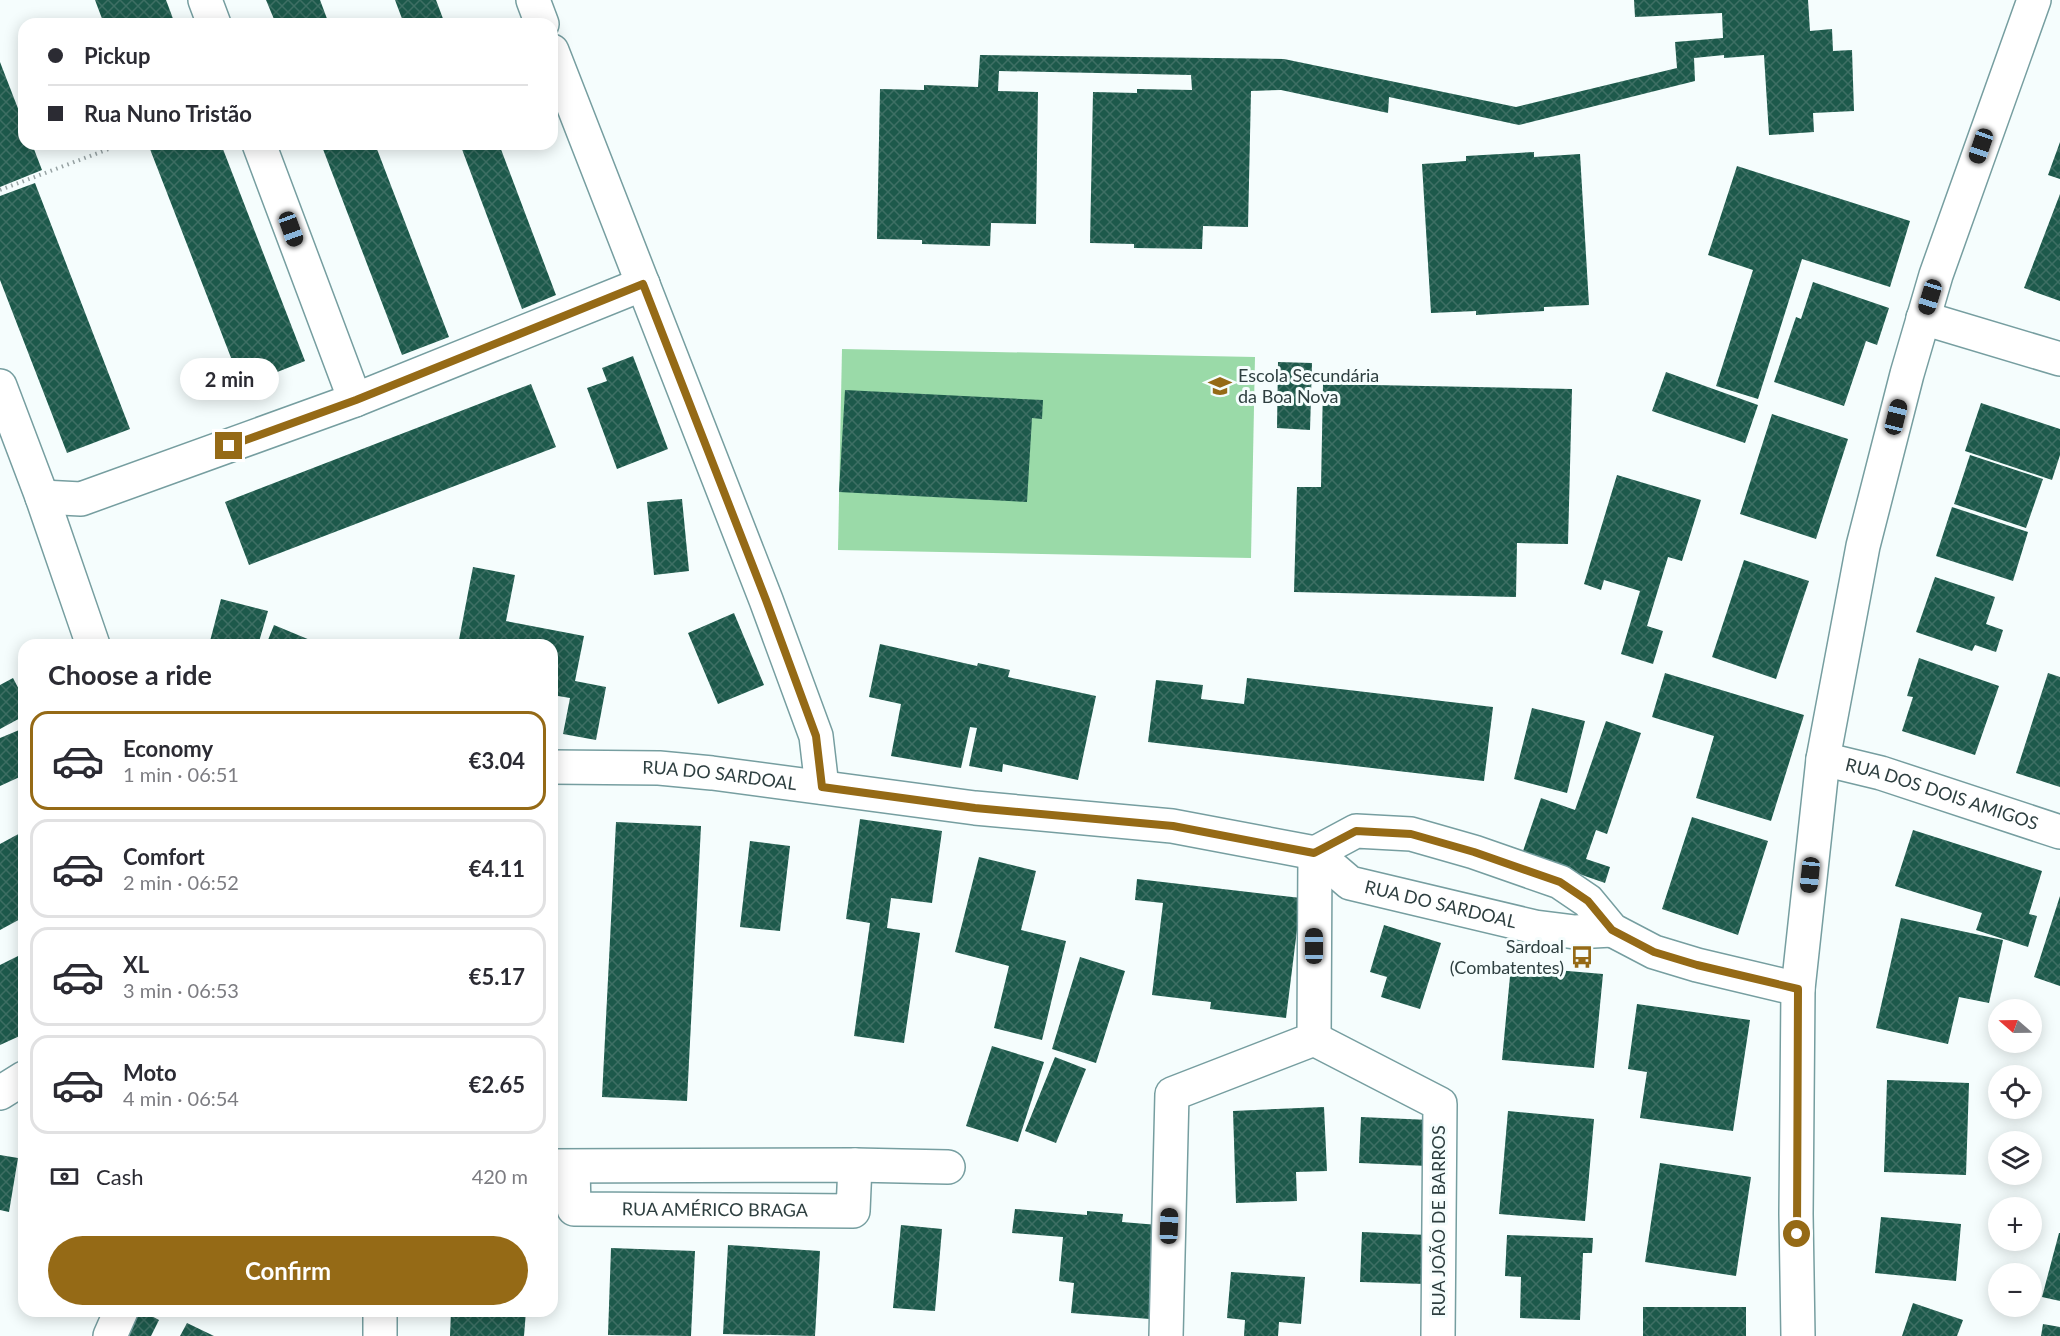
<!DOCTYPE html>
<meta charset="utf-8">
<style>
body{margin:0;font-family:Lato,sans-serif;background:#f7f7f7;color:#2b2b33;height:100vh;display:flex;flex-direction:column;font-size:22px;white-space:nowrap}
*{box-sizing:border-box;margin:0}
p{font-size:20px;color:#7c7c81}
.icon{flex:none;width:33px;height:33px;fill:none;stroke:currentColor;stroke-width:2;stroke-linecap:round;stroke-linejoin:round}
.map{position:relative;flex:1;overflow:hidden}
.sheet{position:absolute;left:18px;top:639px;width:540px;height:678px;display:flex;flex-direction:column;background:#fff;border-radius:18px;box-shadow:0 3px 15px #0003}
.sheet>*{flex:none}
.hud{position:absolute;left:18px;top:18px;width:540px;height:132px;border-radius:18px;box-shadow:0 3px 15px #0003;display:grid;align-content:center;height:132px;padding:0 30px;background:#fff}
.needle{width:39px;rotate:290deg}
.controls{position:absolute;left:1988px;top:999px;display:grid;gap:12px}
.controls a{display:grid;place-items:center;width:54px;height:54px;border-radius:50%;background:#fff;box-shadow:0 3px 15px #0003;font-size:30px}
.end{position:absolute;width:27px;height:27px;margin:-14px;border:8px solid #956a16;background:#fff;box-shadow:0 0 0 3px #fff}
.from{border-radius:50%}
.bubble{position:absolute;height:42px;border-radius:21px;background:#fff;box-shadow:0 3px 15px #0003;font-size:20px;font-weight:700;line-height:42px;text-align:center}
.car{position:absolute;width:18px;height:36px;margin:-18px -9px;border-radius:8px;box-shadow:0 0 4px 2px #0007;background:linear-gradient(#222 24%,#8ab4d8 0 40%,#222 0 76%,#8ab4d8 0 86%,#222 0)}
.hud b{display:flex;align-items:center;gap:21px;height:57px;font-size:22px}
.hud b+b{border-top:2px solid #e1e1e2}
.hud i{width:15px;height:15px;background:#2b2b33}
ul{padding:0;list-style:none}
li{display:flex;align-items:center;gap:18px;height:99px;margin:0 12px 9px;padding:0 18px;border:3px solid #e1e1e2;border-radius:18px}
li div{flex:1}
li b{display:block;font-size:22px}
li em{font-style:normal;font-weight:700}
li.selected{border-color:#956a16}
li>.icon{width:54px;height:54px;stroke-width:1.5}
h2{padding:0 30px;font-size:27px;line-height:72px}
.pay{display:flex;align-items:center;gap:15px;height:66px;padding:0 30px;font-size:22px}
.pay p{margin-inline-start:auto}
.primary-button{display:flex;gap:12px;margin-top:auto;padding:12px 30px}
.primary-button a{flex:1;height:69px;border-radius:36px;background:#956a16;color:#fff;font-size:24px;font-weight:700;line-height:69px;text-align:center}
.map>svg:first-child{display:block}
.park{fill:#9adaa8}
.building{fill:url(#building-cross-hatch)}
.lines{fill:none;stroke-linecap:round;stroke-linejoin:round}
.street-casing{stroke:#769ea0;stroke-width:36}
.secondary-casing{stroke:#769ea0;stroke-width:36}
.path{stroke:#97a3a4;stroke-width:4;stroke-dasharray:1.5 4.5;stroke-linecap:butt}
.street{stroke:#fff;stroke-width:33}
.secondary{stroke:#fff;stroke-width:33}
.route{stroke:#956a16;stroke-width:8}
.labels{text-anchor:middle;stroke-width:6;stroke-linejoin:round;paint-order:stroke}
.poi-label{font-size:18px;fill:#2e3f40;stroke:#f5fdfd;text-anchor:start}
.street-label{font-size:18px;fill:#2e3f40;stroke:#f5fdfd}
</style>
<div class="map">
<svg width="2060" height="1336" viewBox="0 0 2060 1336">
<defs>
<pattern id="building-cross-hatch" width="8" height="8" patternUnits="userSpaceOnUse" patternTransform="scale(1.5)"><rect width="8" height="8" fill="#1d594b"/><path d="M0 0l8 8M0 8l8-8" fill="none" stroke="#3e6f64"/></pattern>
</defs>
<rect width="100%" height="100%" fill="#f5fdfd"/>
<path class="park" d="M842,349L1255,357L1251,558L838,550Z"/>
<path class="building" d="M95,0H166L175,24H104Z
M266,0H320L329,24H276Z
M395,0H436L445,24H404Z
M1634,0H1808L1810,31L1832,29L1833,51L1852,50L1854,111L1813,113L1814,132L1769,135L1764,55L1724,58V55L1694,58L1695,81L1519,125L1389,97L1388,113L1281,90L1251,91L1248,227L1203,226L1202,249L1134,248V244L1090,243L1093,92L1137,93V89L1192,90L1191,75L999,71L998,91L1038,92L1036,224L991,223L990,246L922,244V240L877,239L880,89L924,90V85L978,87L980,55L1284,59L1516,107L1677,68L1675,42L1723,38L1722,13L1635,17Z
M0,62L24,124V144H32L42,170L0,187Z
M2060,142V179L2048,175Z
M148,144H221L305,361L242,386Z
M321,144H375L449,337L402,355Z
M460,144H499L556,295L522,309Z
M1534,152V157L1580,154L1589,305L1544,307V311L1476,315V311L1431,313L1422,164L1466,161V156Z
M1737,166L1910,221L1890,287L1802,259L1758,399L1716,386L1753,270L1708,255Z
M35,183L130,429L67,453L0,280V196Z
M2060,194V301L2024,288Z
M1813,282L1889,308L1877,345L1866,341L1844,406L1774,382L1796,317L1801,319Z
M633,356L668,449L617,469L587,388L607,381L602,368Z
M1278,362L1312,363L1310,430L1277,428Z
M1666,372L1758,405L1745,443L1652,411Z
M531,384L556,447L249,565L225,502Z
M1323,384L1572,389L1568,544L1517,543L1516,597L1294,592L1297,487H1321Z
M845,390L1043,400L1042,419L1032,418L1027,502L839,492Z
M1981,403L2060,429V455L2052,480L1965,451Z
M1772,414L1848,439L1816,539L1740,514Z
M1970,455L2043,479L2026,528L1954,504Z
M1617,475L1701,500L1682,561L1668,557L1647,626L1663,631L1653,664L1621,654L1640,591L1604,580L1601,590L1584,584Z
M682,499L689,571L654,575L647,502Z
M1952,507L2028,532L2013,581L1936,556Z
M1744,560L1809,581L1776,679L1712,657Z
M473,567L515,575L506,621L584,636L575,681L606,687L596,740L563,734L570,698L552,695V645H458Z
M1935,577L1995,597L1986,624L2003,630L1996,652L1975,645L1972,651L1916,632Z
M221,599L268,611L258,645H209Z
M734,613L764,685L718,704L688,633Z
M274,625L322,645H266Z
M880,644L977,666L978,663L1010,670L1008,677L1096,696L1078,780L1003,764L1002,772L969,766L977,728L970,727L961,768L891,756L901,704L869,697Z
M1919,658L1999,686L1975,755L1902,731L1913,697L1907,696Z
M1665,673L1804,715L1771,821L1696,798L1714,736L1652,717Z
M2048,673L2060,677V787L2016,773Z
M13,678L24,699V716L0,729V685Z
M1247,678L1493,707L1484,781L1148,742L1156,680L1203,685L1201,699L1244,704Z
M1532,708L1585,721L1567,793L1514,779Z
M1606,721L1641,733L1607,834L1596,830L1586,859L1610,867L1605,883L1522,854L1541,798L1575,810Z
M24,728V775L0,786V738Z
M1692,817L1768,841L1738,935L1662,909Z
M860,819L942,831L932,903L891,898L887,928L920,933L904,1043L854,1036L870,923L846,919Z
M616,822L701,826L687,1101L602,1097Z
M1913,830L2042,871L2029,914L2037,916L2028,947L1976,930L1982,913L1895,886Z
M24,831V917L0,930V844Z
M750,841L790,846L780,931L740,927Z
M979,857L1036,871L1021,930L1066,941L1042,1040L994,1028L1009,966L955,952Z
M1137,879L1301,898L1286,1018L1210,1009L1211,1002L1152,995L1163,903L1135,900Z
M2060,896V986L2034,977Z
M1901,918L2003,940L1989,1003L1959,997L1948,1044L1876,1028Z
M1384,925L1441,943L1420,1009L1381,997L1387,977L1370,972Z
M24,953V1034L0,1045V965Z
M1080,957L1125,971L1096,1063L1052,1049Z
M1511,966L1603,974L1594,1068L1502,1060Z
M1637,1004L1750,1020L1733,1131L1640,1118L1647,1072L1628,1069Z
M992,1046L1044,1062L1018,1142L966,1126Z
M1055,1057L1086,1069L1056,1143L1025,1131Z
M1887,1080L1969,1083L1966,1175L1884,1172Z
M1324,1107L1327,1171L1296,1172L1297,1201L1236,1203L1233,1111Z
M1508,1111L1594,1119L1585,1221L1499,1214Z
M1361,1117L1430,1120L1428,1166L1359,1163Z
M0,1155L18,1158L9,1212L0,1210Z
M1660,1163L1751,1177L1736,1276L1645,1262Z
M1015,1209L1087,1215V1211L1123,1214L1122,1222L1158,1225L1150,1319L1071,1313L1074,1283L1059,1281L1063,1237L1012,1233Z
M1881,1217L1961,1224L1956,1281L1875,1273Z
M901,1225L942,1229L935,1311L893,1308Z
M1362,1232L1428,1235L1426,1284L1360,1282Z
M2059,1233H2060V1301L2042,1297Z
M1507,1235L1593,1238L1592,1253H1583L1580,1320L1520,1318L1521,1277L1505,1276Z
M728,1245L820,1251L815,1336L723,1334Z
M611,1248L695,1251L691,1336L608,1335Z
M1231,1272L1305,1277L1301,1324L1279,1322L1278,1336H1244L1245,1320L1227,1318Z
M1913,1303L1963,1320L1957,1336H1902Z
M2005,1306H2019V1310H2005Z
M1643,1307H1746V1336H1643Z
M135,1311H142L159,1320L151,1336H122Z
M451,1311H526L524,1336H450Z
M187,1323L214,1336H180Z
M2043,1324L2060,1327V1336H2041Z"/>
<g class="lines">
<g class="street-casing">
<g id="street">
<path d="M205,0L214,24"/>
<path d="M533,0L542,24"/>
<path d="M552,51L766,600L816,736L822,787"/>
<path d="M259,144L355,400"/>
<path d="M1923,318L2060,359"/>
<path d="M0,386L42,497L93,645"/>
<path d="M42,497L81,499L355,400L643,284"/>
<path id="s1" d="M1823,759L1881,773L2060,832"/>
<path id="s2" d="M552,767L659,768L712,773L975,808L1172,826L1315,853L1350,883L1535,927L1575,932L1612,930"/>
<path d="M1315,853L1356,831L1411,834L1474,852L1560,882L1588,901L1612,930L1654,952L1697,965L1798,989"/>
<path d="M1314,1039L1440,1104L1438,1336"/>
<path d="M0,1093L24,1078"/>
<path d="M552,1166L855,1165L948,1167"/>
<path id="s3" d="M573,1167L574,1209L853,1211L855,1165"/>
<path d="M380,1311V1336"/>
<path d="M110,1336L121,1311"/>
<path d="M1166,1336L1172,1094L1314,1039L1315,853"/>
</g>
</g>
<g class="secondary-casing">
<path id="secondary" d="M1798,1336L1796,1214L1798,989L1823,759L1863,546L1907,374L1936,275L2034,0"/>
</g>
<path class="path" d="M0,190L122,144"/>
<use href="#street" class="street"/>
<use href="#secondary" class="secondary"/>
</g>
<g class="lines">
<path class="route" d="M229,446L356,400L643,284L766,600L816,736L822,787L975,808L1173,826L1314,853L1356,831L1411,834L1474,852L1560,882L1588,901L1612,930L1654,952L1697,965L1798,989L1797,1234"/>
</g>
<defs>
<g id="school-bare" transform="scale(1.8)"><path d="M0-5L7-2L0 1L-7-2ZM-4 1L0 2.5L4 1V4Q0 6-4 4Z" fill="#956a16" stroke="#f5fdfd" stroke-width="2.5" paint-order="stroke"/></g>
<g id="bus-bare" transform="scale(1.8)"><path d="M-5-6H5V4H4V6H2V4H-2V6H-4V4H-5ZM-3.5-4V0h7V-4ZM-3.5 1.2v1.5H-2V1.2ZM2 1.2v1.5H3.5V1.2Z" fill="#956a16" stroke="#f5fdfd" stroke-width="2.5" paint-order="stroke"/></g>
</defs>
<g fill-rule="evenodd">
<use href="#school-bare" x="1220" y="386"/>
<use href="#bus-bare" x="1582" y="957"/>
</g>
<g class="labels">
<g class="poi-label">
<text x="1238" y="382">Escola Secundária<tspan x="1238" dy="21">da Boa Nova</tspan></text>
<text x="1564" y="953" text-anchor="end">Sardoal<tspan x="1564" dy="21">(Combatentes)</tspan></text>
</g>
<g class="street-label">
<text dy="6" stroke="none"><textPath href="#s2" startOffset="168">RUA DO SARDOAL</textPath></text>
<text dy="6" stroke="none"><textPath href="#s1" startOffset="124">RUA DOS DOIS AMIGOS</textPath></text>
<text dy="6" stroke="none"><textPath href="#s2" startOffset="908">RUA DO SARDOAL</textPath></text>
<text dy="6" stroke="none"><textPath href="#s3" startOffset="183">RUA AMÉRICO BRAGA</textPath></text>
<text transform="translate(1439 1221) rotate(-90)" y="6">RUA JOÃO DE BARROS</text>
</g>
</g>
</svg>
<div class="controls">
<a><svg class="needle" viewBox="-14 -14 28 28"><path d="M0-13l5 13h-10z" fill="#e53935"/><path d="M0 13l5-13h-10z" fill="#7c7c81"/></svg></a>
<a><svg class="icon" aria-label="locate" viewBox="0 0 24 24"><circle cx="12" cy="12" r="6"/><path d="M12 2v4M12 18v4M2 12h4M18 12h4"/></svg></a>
<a><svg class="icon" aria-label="layers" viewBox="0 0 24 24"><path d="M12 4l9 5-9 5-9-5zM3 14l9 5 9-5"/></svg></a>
<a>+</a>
<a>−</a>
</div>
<i class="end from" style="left:1797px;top:1234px"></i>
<i class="end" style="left:229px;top:446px"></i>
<div class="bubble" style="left:180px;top:358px;width:99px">2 min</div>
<i class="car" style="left:1981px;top:146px;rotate:199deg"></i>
<i class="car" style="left:291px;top:229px;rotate:160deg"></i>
<i class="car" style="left:1930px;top:297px;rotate:197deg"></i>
<i class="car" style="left:1896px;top:417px;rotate:14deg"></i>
<i class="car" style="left:1810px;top:875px;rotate:186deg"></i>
<i class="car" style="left:1314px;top:946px;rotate:0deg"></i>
<i class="car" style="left:1169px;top:1226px;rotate:2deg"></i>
<div class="hud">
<b><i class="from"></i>Pickup</b>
<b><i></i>Rua Nuno Tristão</b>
</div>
<section class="sheet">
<h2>Choose a ride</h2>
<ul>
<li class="selected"><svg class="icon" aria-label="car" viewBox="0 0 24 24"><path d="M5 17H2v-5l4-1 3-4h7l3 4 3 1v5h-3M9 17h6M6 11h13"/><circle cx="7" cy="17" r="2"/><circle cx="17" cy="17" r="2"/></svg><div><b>Economy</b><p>1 min · 06:51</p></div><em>€3.04</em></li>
<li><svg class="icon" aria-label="car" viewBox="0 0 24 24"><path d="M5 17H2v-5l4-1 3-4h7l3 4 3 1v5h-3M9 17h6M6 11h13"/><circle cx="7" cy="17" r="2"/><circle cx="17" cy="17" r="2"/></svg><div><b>Comfort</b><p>2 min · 06:52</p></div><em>€4.11</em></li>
<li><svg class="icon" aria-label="car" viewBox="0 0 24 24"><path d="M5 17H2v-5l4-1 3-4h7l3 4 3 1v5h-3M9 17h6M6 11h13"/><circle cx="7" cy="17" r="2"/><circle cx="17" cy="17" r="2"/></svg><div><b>XL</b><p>3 min · 06:53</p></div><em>€5.17</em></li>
<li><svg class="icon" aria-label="car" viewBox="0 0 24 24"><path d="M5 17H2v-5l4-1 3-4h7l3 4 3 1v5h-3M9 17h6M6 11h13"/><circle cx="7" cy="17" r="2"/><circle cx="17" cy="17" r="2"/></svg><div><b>Moto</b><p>4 min · 06:54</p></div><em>€2.65</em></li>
</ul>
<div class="pay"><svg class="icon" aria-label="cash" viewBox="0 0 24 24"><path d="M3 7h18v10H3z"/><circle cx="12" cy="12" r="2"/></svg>Cash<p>420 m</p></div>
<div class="primary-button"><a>Confirm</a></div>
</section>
</div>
